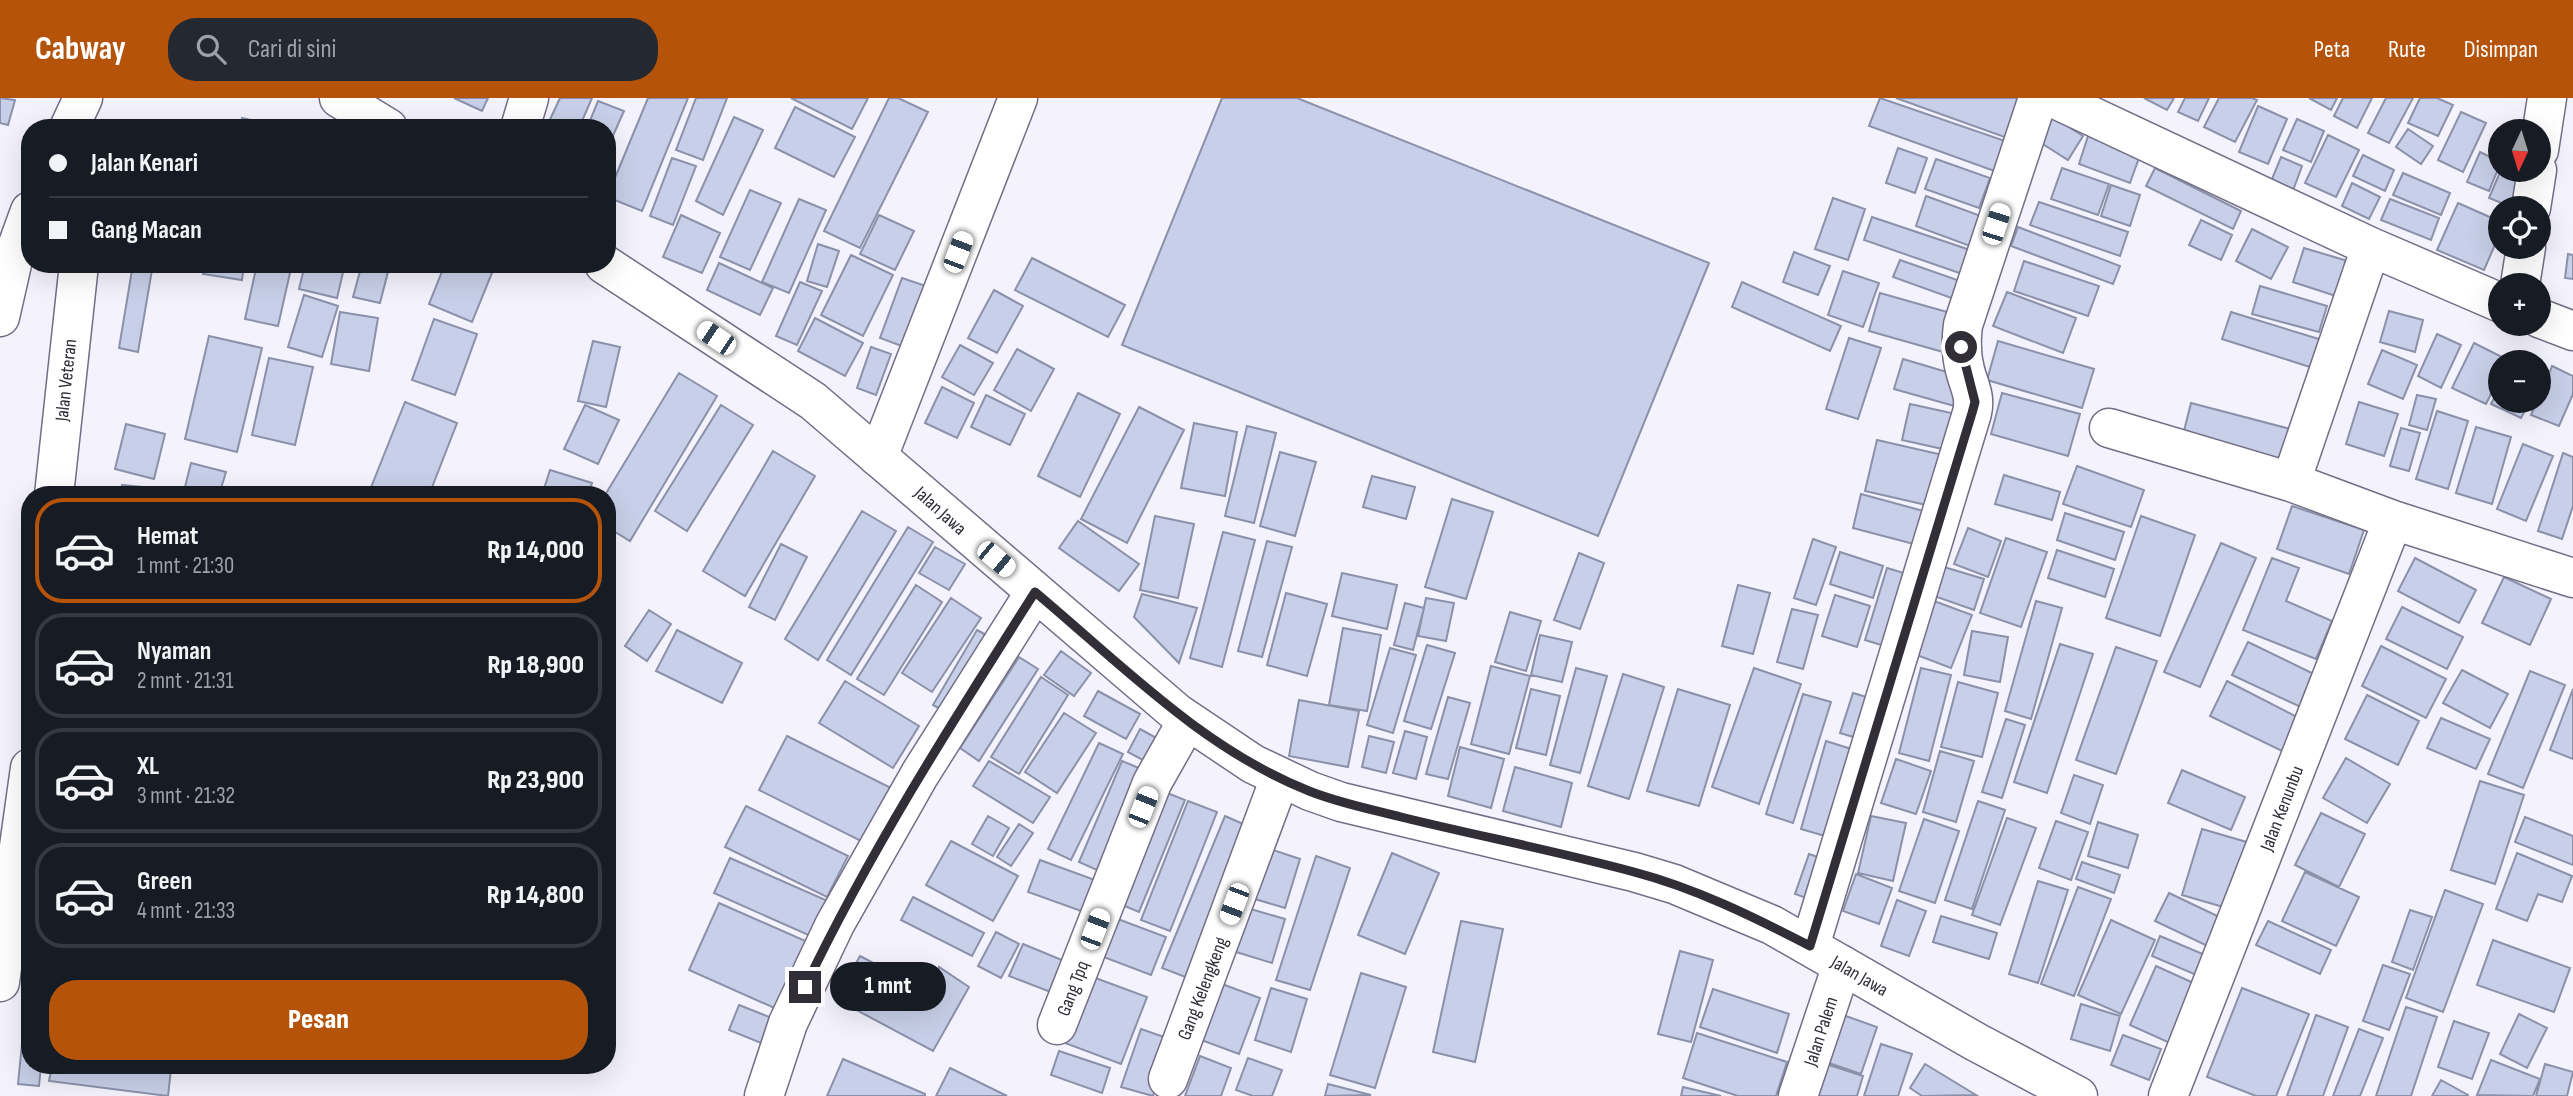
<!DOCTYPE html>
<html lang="id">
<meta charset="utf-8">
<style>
body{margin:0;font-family:"Sofia Sans Condensed",sans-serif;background:#242831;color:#f1f3f6;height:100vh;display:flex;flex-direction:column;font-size:26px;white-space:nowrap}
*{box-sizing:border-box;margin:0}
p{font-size:23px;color:#9ea1a6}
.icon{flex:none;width:38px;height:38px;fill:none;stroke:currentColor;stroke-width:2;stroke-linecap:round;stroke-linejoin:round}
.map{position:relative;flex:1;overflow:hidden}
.sheet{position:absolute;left:21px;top:388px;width:595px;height:588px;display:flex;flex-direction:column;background:#171b24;border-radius:28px;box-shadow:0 7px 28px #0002}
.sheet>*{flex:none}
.guide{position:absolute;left:21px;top:21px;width:595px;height:154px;border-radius:28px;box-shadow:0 7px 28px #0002;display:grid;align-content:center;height:154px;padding:0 28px;background:#171b24}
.needle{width:46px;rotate:184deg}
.tools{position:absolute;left:2488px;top:21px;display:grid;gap:14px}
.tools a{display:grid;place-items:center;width:63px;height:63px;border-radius:50%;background:#171b24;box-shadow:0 7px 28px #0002;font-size:35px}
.end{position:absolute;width:32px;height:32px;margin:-16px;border:9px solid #312e38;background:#fff;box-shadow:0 0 0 4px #fff}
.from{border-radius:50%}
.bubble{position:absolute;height:49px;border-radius:24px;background:#171b24;box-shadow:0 7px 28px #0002;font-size:23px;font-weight:800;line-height:49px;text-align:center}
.car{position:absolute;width:21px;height:42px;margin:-21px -10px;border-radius:9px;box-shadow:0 0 5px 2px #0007;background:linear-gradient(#fff 24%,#345 0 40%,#fff 0 76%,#345 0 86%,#fff 0)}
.guide b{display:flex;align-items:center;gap:24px;height:66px;font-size:26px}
.guide b+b{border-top:2px solid #363941}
.guide i{width:18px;height:18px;background:#f1f3f6}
ul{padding:12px 0 0;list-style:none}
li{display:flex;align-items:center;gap:21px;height:105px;margin:0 14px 10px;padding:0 14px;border:4px solid #363941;border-radius:28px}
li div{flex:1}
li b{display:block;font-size:26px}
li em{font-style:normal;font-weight:800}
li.current{border-color:#b45309}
li>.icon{width:63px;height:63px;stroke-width:1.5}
.button{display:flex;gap:14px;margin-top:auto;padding:14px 28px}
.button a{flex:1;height:80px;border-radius:28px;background:#b45309;color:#fff;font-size:28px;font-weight:800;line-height:80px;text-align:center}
header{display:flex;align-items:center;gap:42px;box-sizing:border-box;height:98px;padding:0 35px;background:#b45309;color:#fff}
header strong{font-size:33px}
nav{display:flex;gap:38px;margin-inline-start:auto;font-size:24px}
.search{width:490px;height:63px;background:#242831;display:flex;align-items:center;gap:18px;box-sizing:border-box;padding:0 24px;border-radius:28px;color:#9ea1a6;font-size:26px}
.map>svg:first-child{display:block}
.building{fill:#c8d0e9;stroke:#8a91a9;stroke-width:2}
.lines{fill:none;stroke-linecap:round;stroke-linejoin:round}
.minor-casing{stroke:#736e85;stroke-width:41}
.tertiary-casing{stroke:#736e85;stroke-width:41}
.secondary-casing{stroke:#736e85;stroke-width:41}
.minor{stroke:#fff;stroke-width:38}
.tertiary{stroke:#fff;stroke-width:38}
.secondary{stroke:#fff;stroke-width:38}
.route{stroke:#312e38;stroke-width:9}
.labels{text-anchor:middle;stroke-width:5;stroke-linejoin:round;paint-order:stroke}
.street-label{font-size:19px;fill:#312e38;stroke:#fff}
</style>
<header>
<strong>Cabway</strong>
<div class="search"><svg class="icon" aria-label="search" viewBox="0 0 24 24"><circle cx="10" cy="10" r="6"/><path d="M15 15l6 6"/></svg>Cari di sini</div>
<nav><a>Peta</a><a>Rute</a><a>Disimpan</a></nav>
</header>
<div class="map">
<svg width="2573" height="998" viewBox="0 0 2573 998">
<rect width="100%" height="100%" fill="#f4f2fd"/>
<path class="building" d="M0,0L15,2L8,27L0,25Z
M454,0H488L482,13Z
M560,0H592L579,30H546Z
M648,0H688L642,113L607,99Z
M696,0H727L703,62L676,52Z
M791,0H868L852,31Z
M889,0H898L928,14L860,150L824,133Z
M1222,0H1297L1709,165L1598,438L1122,247Z
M1880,0L2011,45L2000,75L1869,28Z
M1896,0H2018L2010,41Z
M2144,0H2174L2167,12Z
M2185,0H2209L2198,23L2178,14Z
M2219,0H2252L2257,2L2235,44L2204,29Z
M2309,0H2337L2331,12Z
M2343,0H2372L2357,30L2334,18Z
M2386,0H2413L2389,45L2368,35Z
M2420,0H2437L2453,7L2438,38L2408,25Z
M598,3L624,13L607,51V30H587Z
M2258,8L2287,21L2268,66L2239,54Z
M795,9L855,39L834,79L775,50Z
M2461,14L2486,25L2463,74L2438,62Z
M734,19L763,32L723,117L696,103Z
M2053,19L2083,38L2068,62L2038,43Z
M242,20L276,28V30H240Z
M2297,21L2324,33L2311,64L2283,52Z
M2408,31L2433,48L2421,66L2396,49Z
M2328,37L2359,52L2336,99L2305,85Z
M2088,38L2140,57L2130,85L2079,66Z
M1898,50L1927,60L1915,95L1886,85Z
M2480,54L2501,64L2489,93L2467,84Z
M2363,57L2394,72L2385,93L2353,78Z
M2281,59L2302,68L2292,95L2270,86Z
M672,60L696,68L673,127L650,118Z
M1936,61L1990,80L1979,110L1925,91Z
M2062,70L2109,86L2098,117L2051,101Z
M2155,70L2241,113L2233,131L2146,88Z
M2501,72H2534L2514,110L2489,100Z
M2403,75L2450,95L2441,117L2393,97Z
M2352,85L2380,99L2369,121L2342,108Z
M2111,87L2140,97L2130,128L2101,118Z
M750,92L781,105L750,172L720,159Z
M1926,98L1981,118L1970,148L1916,128Z
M1833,100L1865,111L1848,162L1815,151Z
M799,101L826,112L789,195L762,184Z
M2390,101L2439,120L2431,142L2381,122Z
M2039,104L2128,134L2120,158L2030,127Z
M2458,105L2501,124V133L2484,172L2437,152Z
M681,117L720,135L702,175L663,159Z
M879,117L914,133L895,172L860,156Z
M1872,119L1976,154L1968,178L1864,142Z
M2201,122L2232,137L2221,162L2189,147Z
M2018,129L2120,168L2113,186L2011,148Z
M2252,131L2288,149L2271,181L2236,163Z
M818,146L839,153L827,189L807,183Z
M2304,150L2351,164L2339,199L2293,184Z
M1794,154L1830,168L1818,197L1783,184Z
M2568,156L2573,157V181L2565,180Z
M851,157L893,177L863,238L821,217Z
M1032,160L1125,207L1108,239L1015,192Z
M1900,162L1963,184L1957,202L1893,179Z
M2024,163L2099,188L2088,218L2014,193Z
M719,165L773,190L760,217L707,192Z
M133,166H153L138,254L119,250Z
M204,166H244L242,182L203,176Z
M257,166H292L278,228L245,221Z
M305,166H345L337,200L299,191Z
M362,166H390L380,205L353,199Z
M445,166H485L494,170L472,224L429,206Z
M1843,173L1879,185L1863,229L1828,217Z
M902,180L929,189L907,250L880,240Z
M800,184L822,193L797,247L776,238Z
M1742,184L1841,228L1830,253L1732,209Z
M2260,188L2327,208L2319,234L2252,216Z
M994,192L1023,208L997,255L968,240Z
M2007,194L2076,220L2063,255L1993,228Z
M1880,195L1954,216L1943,254L1869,233Z
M304,197L338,208L322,259L288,249Z
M2389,213L2423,222L2415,254L2380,244Z
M340,214L378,220L369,273L331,266Z
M2231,214L2322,242L2313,270L2222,241Z
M815,220L863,245L845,278L798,253Z
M434,221L477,236L455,297L412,282Z
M2437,236L2461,247L2441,290L2418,278Z
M209,238L262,250L237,354L185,341Z
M1849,240L1881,250L1858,321L1826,311Z
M593,243L620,249L606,309L578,303Z
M1998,243L2094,271L2082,310L1987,282Z
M2474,245L2508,262L2506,264H2501V276L2486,306L2452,290Z
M960,247L993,265L974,297L942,279Z
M871,249L891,256L876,297L857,290Z
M1017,251L1054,271L1031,313L994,292Z
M2382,252L2417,267L2403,301L2368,286Z
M269,260L313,269L295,347L252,337Z
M1903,261L1967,280L1958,309L1894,291Z
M2552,268L2573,278V296L2559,328L2531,317L2537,303H2539Z
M679,275L717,298L630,443L607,429V397H605Z
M2501,287V303H2530L2521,320L2491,306Z
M942,289L974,305L957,340L925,325Z
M1078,295L1120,316L1080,399L1038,378Z
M2002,295L2080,316L2068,358L1991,336Z
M986,297L1025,316L1010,347L971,329Z
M2417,297L2436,301L2427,332L2409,327Z
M405,304L457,325L429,397H368Z
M2359,304L2398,316L2384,358L2346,346Z
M2191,305L2298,333L2286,376L2180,349Z
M1910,306L1965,318L1956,354L1902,342Z
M585,307L619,322L598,366L564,351Z
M721,307L753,327L687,433L655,413Z
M1139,309L1184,332L1127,445L1081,421Z
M2437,313L2468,323L2448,391L2416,381Z
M1194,325L1237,334L1225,398L1181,390Z
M126,326L165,336L154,381L115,371Z
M1247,328L1276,335L1254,425L1225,418Z
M2476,329L2511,339L2492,406L2456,395Z
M2401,330L2420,335L2409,373L2390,368Z
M1877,342L1947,358L1935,409L1865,393Z
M2523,346L2553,358L2526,423L2497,411Z
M773,353L815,378L745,498L703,473Z
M1280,354L1316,364L1295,438L1260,428Z
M2563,355L2573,359V408L2562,441L2538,433Z
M191,365L226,374L219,397H183Z
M2077,368L2144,392L2131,429L2063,406Z
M550,372L592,385L588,397H542Z
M2004,377L2060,394L2052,422L1995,406Z
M1372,378L1415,389L1406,421L1363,409Z
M122,387L152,390V397H121Z
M1861,396L1938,417L1929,450L1853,430Z
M1452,401L1493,414L1466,501L1425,489Z
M2292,408L2364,432L2349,476L2277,451Z
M862,413L896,433L818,562L785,541Z
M2065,415L2124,434L2115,462L2057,442Z
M1155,418L1194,426L1178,500L1140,492Z
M2141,418L2195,437L2160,538L2106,520Z
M1078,423L1139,466L1119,493L1059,450Z
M908,429L933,444L851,577L827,562Z
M1968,430L2001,443L1988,479L1954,466Z
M1223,434L1255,442L1222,569L1190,560Z
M2006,440L2047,454L2021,529L1980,515Z
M1813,441L1836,449L1816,507L1794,500Z
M1267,443L1292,449L1262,559L1238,553Z
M2221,445L2256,460L2200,589L2164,574Z
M781,446L807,459L775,522L749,509Z
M935,449L965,466L949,492L919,475Z
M2057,452L2114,471L2105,499L2048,480Z
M1840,454L1883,468L1873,500L1830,486Z
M1579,455L1604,465L1580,531L1554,522Z
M2272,460L2299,470L2286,503L2332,523L2316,561L2243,532Z
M2415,460L2476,492L2459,525L2398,493Z
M1944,469L1984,481L1974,512L1934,498Z
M1887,470L1920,480L1898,552L1865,542Z
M1342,475L1397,487L1387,531L1332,518Z
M2504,479L2551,501L2530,547L2482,525Z
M916,487L942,504L884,597L857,581Z
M1738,487L1770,495L1753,556L1722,548Z
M1286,495L1327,506L1307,578L1267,567Z
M1142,496L1197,510L1179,565L1134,519Z
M1835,497L1870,508L1857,549L1822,538Z
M951,500L981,520L932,594L902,575Z
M1426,500L1454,505L1446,543L1418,538Z
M1934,503L1972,517L1951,570L1914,556Z
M2036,503L2062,510L2031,621L2005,613Z
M1405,505L1424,510L1413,552L1394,547Z
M2402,509L2463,539L2447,571L2386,541Z
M1792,511L1818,517L1803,571L1777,564Z
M649,512L671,526L647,563L625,548Z
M1510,514L1541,523L1526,573L1495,564Z
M1343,530L1381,537L1367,613L1329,607Z
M677,532L742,565L722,605L656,573Z
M977,532L997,543L953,618L933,607Z
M1972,533L2008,539L2000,584L1964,577Z
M1540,537L1572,544L1562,584L1531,577Z
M2248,544L2320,579L2305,611L2232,577Z
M2060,546L2093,556L2047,695L2014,684Z
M1427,547L1455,555L1431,631L1404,623Z
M2381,548L2446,581L2426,620L2362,588Z
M2116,549L2157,563L2116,676L2076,662Z
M1390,550L1416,557L1393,635L1367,627Z
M1061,553L1091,575L1074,598L1044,577Z
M1019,559L1038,571L979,663L960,650Z
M1491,568L1530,578L1509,656L1471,646Z
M1576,570L1607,578L1580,675L1550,667Z
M1754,570L1801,586L1759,706L1712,689Z
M1921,570L1951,577L1929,663L1899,655Z
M2462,572L2508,596L2490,630L2443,605Z
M2530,573L2565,587L2523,690L2488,676Z
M1623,576L1664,589L1629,701L1588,688Z
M1041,579L1068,597L1019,676L991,659Z
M845,583L919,628L893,670L819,625Z
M2227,583L2301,621L2284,654L2210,618Z
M1958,584L1998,595L1982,659L1941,649Z
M1531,591L1560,598L1546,657L1516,650Z
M1678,591L1730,607L1699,708L1647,693Z
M2573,591V661L2550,652Z
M1098,593L1140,616L1126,641L1084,618Z
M1853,595L1880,603L1867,643L1840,635Z
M1803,596L1831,604L1793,725L1766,716Z
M2367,597L2419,623L2398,667L2345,641Z
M1448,599L1470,605L1448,681L1426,676Z
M1299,602L1359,613L1348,669L1289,658Z
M1064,615L1096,635L1057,695L1025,674Z
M2441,620L2490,641L2476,671L2427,650Z
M2006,621L2025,627L2002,700L1982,694Z
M1140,631L1169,647L1156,669L1128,654Z
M1405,633L1427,639L1416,681L1393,675Z
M787,638L897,693L869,747L759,692Z
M1369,638L1394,644L1386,675L1362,669Z
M1826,643L1864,655L1839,742L1801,731Z
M1099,645L1123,656L1071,762L1048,751Z
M1460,649L1504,661L1491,710L1448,698Z
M1940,653L1974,663L1956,724L1923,714Z
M2346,660L2390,686L2367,725L2323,700Z
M1896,661L1931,673L1916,716L1881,705Z
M989,663L1050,699L1033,725L973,688Z
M1122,663L1151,675L1108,777L1079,764Z
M1515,669L1572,685L1561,729L1503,713Z
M2182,672L2245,699L2231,732L2168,705Z
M2074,677L2103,687L2090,726L2061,715Z
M2480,683L2524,697L2495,786L2451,772Z
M1155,690L1185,702L1139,814L1110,802Z
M1188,703L1217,714L1170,833L1141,822Z
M1978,703L2005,712L1972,811L1945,802Z
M746,708L848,758L827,799L725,749Z
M2321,715L2365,736L2339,789L2295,767Z
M988,718L1009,730L993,758L972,746Z
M1225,718L1250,729L1188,880L1162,870Z
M1871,718L1906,725L1893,783L1858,775Z
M2525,719L2573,738V767L2515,744Z
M2007,720L2036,730L2000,827L1972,817Z
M1924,721L1959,733L1935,805L1899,793Z
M2056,723L2088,734L2071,782L2039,770Z
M2098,724L2138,737L2128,770L2088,758Z
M1019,726L1033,735L1011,768L997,759Z
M2202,731L2257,747L2237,813L2182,797Z
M951,743L1018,778L993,823L926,787Z
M1264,749L1300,761L1285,810L1248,799Z
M1392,755L1439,775L1405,856L1358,837Z
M2517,755L2572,778L2562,804L2538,796L2527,823L2496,811Z
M1809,756L1829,763L1815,803L1795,796Z
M1316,758L1350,770L1310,892L1276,882Z
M730,760L830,804L815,840L714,795Z
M1040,762L1106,786L1095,818L1028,794Z
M2082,764L2120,777L2114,795L2076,781Z
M2305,774L2359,799L2336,848L2282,823Z
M1856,776L1892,790L1879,826L1843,813Z
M2038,783L2068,792L2038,885L2009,876Z
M2078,789L2111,801L2074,898L2041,886Z
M2445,792L2483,806L2443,914L2406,900Z
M2169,795L2232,825L2218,853L2155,823Z
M913,799L984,835L972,858L901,822Z
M1897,802L1926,813L1909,858L1881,848Z
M719,805L819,849L788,916L689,872Z
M1247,810L1285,821L1272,865L1233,853Z
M2410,812L2432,819L2413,872L2392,864Z
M1107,817L1166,839L1151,877L1093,855Z
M1941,818L1997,835L1989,861L1933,844Z
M2111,822L2155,842L2121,916L2078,897Z
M1461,823L1503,831L1475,964L1433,954Z
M2268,823L2331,852L2320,876L2256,847Z
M996,834L1019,846L1001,880L978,868Z
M2160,838L2217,862L2208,882L2152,858Z
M2493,842L2570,870L2554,914L2477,887Z
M1023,846L1074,867L1061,898L1009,878Z
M1680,853L1713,862L1691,944L1658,936Z
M860,858L924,892L939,869L969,889L933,953L836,901Z
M2383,867L2410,876L2389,932L2363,923Z
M2156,868L2198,887L2172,946L2130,927Z
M1082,875L1147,899L1121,966L1057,942Z
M1361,875L1406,889L1375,990L1330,977Z
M1222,886L1260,900L1239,956L1201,942Z
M1271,890L1307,901L1291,954L1255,942Z
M2242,890L2309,916L2276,998H2256L2207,979Z
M1713,891L1789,916L1777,955L1700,929Z
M2081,906L2120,918L2110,953L2071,941Z
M739,907L782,924L771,949L729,932Z
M2406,909L2437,919L2411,998H2376Z
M2519,916L2547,930L2527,970L2500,956Z
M1843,917L1877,929L1861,976L1826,964Z
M2316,917L2348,929L2323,998H2287Z
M2454,923L2489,935L2472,981L2438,969Z
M1141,931L1173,942L1153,998L1121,989Z
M2359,931L2383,940L2360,998H2333Z
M1697,935L1787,964L1776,998H1738L1683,980Z
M2123,937L2161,951L2149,982L2111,967Z
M22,946L30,947V968H41L39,988L18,986Z
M1881,946L1912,956L1898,998H1864Z
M1059,953L1110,970L1102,995L1051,977Z
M1200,958L1231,970L1221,998H1185Z
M1248,960L1282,972L1272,998H1253L1236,992Z
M843,961L925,996V998H827Z
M2491,962L2540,981L2533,998L2477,997Z
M1826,966L1863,978L1857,998H1816Z
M1925,966L1976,997L1922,998L1910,990Z
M2545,966L2573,974L2567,998H2536Z
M52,968H151L171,971L168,998L49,983Z
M950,970L1007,998H936Z
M2441,982L2468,997V998H2432Z
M1328,986L1371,997L1325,998Z
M1683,989L1721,998H1681Z"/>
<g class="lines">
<g class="minor-casing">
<path id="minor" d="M2053,0L2371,149L2501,205
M520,30L529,0
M2539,52L2547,0
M2531,110L2537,72
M2371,149L2291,384L2393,422L2573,480
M2520,187L2526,149
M2539,220L2573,233
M2109,330L2291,384
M878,359L1018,0
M1810,848L1972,315C1976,298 1969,288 1965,272C1961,257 1961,242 1963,227L2038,0
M1057,927L1152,685L1187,623
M1168,981L1280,680
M764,998L788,925L835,826L920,676L1035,494
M1798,998L1842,867
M2168,998L2393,422"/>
</g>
<g class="tertiary-casing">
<path id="tertiary" d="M339,0L388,30
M604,166L813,303L1177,615L1253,666L1310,693L1341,704L1634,774L1674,786L1772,827L1976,944L2078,998"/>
</g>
<g class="secondary-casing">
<path id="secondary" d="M69,30L83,0
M0,219L14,157L30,113
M54,397L79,166
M0,884L30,670"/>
</g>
<use href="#minor" class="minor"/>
<use href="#tertiary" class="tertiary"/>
<use href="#secondary" class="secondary"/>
</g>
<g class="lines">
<path class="route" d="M805,889C871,751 953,623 1035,494C1121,566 1203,651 1309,693C1339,705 1370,711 1401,719C1478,738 1557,753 1634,774C1695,790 1754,819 1810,848L1972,315L1975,304L1961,249"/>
</g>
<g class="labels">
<g class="street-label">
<text transform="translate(65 282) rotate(-84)" y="7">Jalan Veteran</text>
<text transform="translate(941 412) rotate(42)" y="7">Jalan Jawa</text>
<text transform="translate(2281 710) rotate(-69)" y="7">Jalan Kenunbu</text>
<text transform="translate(1860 877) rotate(30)" y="7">Jalan Jawa</text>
<text transform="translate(1072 890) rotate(-69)" y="7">Gang Tpq</text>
<text transform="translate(1202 890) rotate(-69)" y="7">Gang Kelengkeng</text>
<text transform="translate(1820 933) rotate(-72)" y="7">Jalan Palem</text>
</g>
</g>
</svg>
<div class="tools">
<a><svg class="needle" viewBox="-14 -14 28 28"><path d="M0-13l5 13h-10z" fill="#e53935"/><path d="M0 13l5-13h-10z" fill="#9ea1a6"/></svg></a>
<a><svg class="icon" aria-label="locate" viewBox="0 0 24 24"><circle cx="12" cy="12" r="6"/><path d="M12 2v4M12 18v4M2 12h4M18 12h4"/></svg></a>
<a>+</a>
<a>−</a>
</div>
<i class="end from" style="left:1961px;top:249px"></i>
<i class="end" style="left:805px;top:889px"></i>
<div class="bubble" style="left:830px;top:864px;width:116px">1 mnt</div>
<i class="car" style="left:1996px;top:126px;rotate:18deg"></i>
<i class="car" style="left:958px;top:154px;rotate:21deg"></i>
<i class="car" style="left:716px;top:240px;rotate:304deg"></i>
<i class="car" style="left:996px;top:461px;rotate:130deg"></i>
<i class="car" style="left:1143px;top:709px;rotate:22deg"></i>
<i class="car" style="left:1234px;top:806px;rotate:201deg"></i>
<i class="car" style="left:1095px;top:831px;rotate:21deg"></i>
<div class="guide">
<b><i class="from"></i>Jalan Kenari</b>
<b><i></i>Gang Macan</b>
</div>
<section class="sheet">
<ul>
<li class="current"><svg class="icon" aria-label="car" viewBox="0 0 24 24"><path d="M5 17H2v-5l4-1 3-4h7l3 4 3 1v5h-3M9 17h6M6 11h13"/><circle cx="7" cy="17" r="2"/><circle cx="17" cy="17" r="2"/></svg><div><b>Hemat</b><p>1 mnt · 21:30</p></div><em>Rp 14,000</em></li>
<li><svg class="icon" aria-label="car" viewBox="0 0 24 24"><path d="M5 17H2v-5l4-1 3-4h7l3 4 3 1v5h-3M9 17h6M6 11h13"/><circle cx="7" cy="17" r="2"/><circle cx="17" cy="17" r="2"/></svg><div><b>Nyaman</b><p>2 mnt · 21:31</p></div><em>Rp 18,900</em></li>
<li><svg class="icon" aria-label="car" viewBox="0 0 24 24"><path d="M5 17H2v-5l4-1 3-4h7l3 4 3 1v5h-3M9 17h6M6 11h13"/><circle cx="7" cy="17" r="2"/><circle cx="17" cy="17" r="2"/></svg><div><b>XL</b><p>3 mnt · 21:32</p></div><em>Rp 23,900</em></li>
<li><svg class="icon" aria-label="car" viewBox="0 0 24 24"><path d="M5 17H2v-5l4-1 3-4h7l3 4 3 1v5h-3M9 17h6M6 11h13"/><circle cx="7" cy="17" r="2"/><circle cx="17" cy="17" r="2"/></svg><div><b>Green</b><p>4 mnt · 21:33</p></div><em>Rp 14,800</em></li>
</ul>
<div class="button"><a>Pesan</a></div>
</section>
</div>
